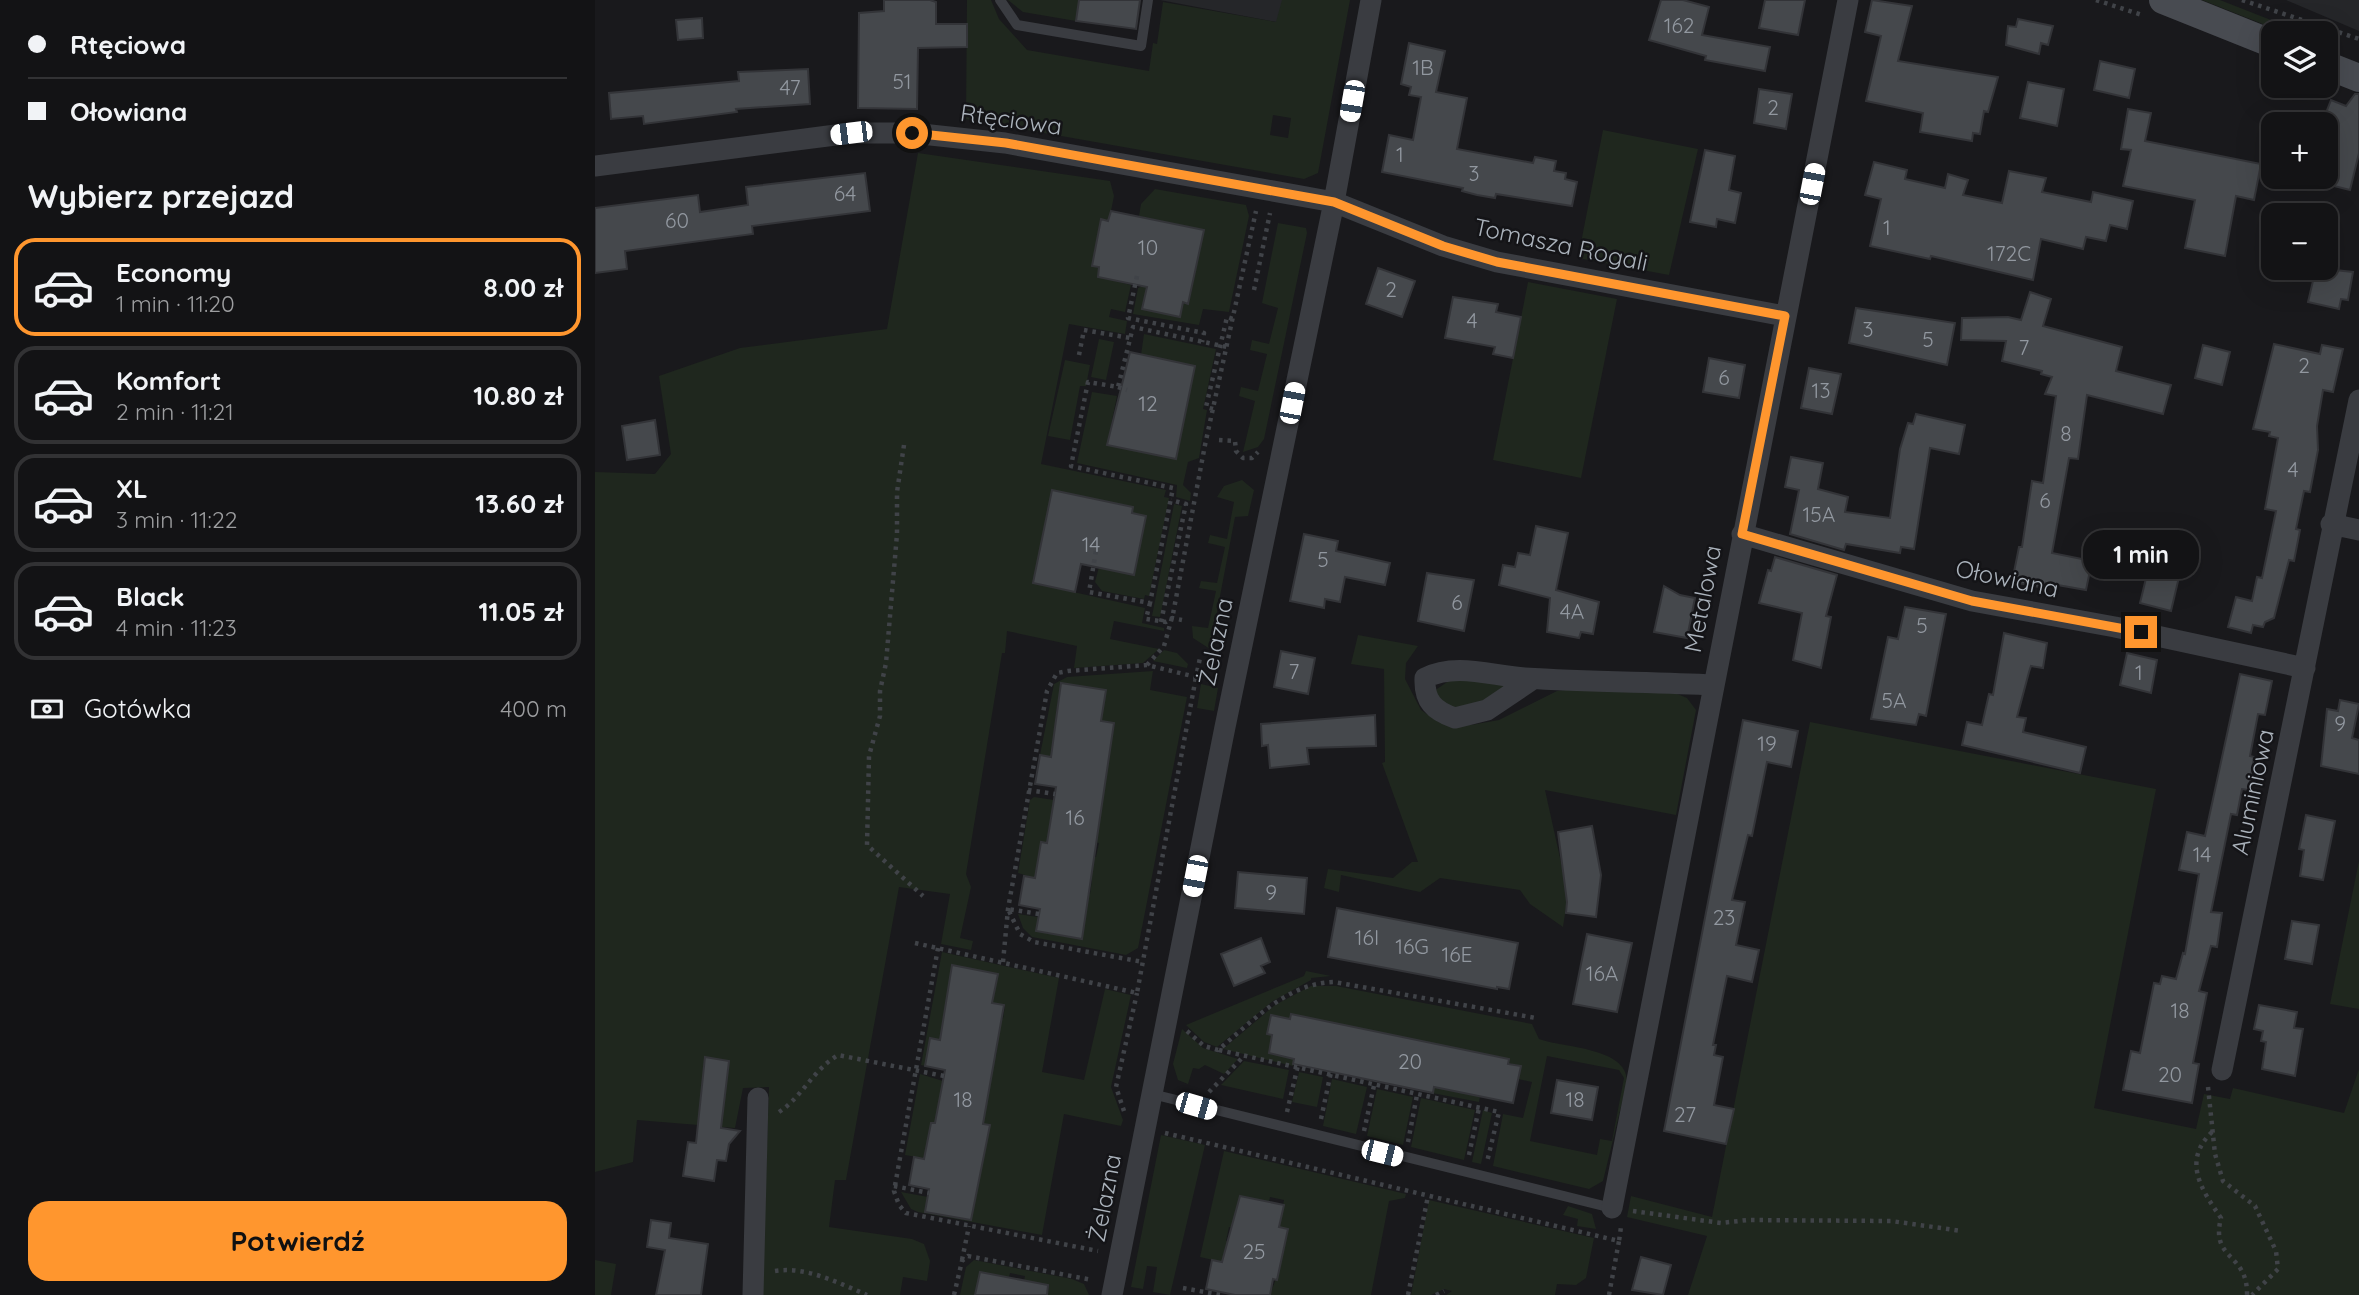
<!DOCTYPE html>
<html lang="pl">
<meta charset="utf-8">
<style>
body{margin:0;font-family:Quicksand,sans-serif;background:#202022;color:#f1f3f6;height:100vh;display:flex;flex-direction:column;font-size:26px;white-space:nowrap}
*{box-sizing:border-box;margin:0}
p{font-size:23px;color:#9d9ea0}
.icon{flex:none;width:38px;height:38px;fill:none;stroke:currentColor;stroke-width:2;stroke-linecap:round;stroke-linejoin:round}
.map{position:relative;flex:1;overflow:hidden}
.side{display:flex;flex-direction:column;background:#131315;width:595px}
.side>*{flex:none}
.top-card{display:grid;align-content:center;height:154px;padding:0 28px;background:#131315}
.buttons{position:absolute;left:1666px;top:21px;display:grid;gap:14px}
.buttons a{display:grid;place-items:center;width:77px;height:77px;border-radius:14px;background:#131315;box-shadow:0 7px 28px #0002,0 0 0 2px #323234;font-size:35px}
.end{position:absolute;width:32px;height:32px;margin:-16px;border:9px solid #ff962e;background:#111;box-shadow:0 0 0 4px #111}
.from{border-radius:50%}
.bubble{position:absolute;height:49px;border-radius:21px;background:#131315;box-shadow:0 7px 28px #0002,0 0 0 2px #323234;font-size:23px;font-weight:800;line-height:49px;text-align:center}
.car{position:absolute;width:21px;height:42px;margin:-21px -10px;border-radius:9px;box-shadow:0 0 5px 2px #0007;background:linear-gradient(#fff 24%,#345 0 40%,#fff 0 76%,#345 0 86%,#fff 0)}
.top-card b{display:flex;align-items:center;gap:24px;height:66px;font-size:26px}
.top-card b+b{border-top:2px solid #323234}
.top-card i{width:18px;height:18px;background:#f1f3f6}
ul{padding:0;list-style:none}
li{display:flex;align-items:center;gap:21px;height:98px;margin:0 14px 10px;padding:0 14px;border:4px solid #323234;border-radius:21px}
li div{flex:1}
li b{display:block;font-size:26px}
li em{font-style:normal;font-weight:800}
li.active{border-color:#ff962e}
li>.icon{width:63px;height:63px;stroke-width:1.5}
h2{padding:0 28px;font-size:32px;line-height:84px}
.pay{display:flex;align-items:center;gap:18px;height:77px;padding:0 28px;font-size:26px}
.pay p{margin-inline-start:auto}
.action{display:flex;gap:14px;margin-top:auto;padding:14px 28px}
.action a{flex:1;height:80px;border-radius:21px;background:#ff962e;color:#111;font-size:28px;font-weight:800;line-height:80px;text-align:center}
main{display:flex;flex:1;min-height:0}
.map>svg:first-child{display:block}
.built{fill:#252629}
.green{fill:#1f271e;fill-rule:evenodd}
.building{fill:#45484c;stroke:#333438;stroke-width:2}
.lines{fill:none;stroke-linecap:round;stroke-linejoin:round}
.path{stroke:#404348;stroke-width:4.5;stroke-dasharray:3.5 5;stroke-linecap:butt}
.lane{stroke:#3a3c41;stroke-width:10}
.street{stroke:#3a3c41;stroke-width:21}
.secondary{stroke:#484b51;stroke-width:28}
.route{stroke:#ff962e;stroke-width:9}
.labels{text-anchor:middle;stroke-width:5;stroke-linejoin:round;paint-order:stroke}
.number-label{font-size:21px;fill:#9298a0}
.street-label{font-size:24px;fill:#abb3bc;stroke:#141417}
</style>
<main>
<section class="side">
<div class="top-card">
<b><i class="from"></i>Rtęciowa</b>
<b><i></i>Ołowiana</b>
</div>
<h2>Wybierz przejazd</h2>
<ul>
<li class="active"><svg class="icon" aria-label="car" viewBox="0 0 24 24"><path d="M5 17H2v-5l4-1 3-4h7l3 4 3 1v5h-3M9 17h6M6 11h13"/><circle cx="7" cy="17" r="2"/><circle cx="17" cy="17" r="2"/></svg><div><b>Economy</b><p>1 min · 11:20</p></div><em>8.00 zł</em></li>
<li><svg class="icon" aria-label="car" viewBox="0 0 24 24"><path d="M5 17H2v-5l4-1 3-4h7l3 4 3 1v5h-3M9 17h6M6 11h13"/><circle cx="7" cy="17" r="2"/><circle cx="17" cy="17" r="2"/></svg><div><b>Komfort</b><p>2 min · 11:21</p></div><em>10.80 zł</em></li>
<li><svg class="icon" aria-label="car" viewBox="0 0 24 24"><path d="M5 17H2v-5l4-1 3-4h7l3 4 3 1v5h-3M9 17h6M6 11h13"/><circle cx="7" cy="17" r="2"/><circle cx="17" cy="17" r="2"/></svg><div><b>XL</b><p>3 min · 11:22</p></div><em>13.60 zł</em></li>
<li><svg class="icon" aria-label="car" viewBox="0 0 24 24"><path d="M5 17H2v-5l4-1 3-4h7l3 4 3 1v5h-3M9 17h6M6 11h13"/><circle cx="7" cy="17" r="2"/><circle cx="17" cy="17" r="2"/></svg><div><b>Black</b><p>4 min · 11:23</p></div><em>11.05 zł</em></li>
</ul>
<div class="pay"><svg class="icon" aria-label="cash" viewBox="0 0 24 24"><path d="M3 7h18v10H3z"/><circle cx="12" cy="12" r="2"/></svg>Gotówka<p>400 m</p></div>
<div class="action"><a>Potwierdź</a></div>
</section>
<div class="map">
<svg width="1764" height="1295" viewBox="0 0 1764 1295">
<rect width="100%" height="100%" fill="#19191c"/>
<path class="built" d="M565,0H745L739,33Z
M1691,0H1764V31Z"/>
<path class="green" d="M372,0H396L404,19L432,50L554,71L558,43L562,44L568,2L681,22L687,0H755L723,173L709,179L371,119ZM678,115L696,118L693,138L675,135Z
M413,0H484L481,21L428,12Z
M1607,0H1625L1696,28L1683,30Z
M1008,130L1103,149L1074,275L983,258Z
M323,153L515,181L519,196L514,221L506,220L497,266L504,268L503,277L536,285L530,312L516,309L514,317L532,321L530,334L474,324L446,464L571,490L569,497L574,498L554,596L550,595L549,599L507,591L500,582L504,567L539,574L551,516L537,513L538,507L438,583L550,608L547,623L569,628V631L519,621L515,639L564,649L548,663L479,668L482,646L412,631L410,653H407L371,874L376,887L365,938L378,941L376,950L346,944L355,894L304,887L251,1180H240L234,1227L317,1239L329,1244L335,1261L332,1281L308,1277L305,1295H167L174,1087L148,1088L140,1128L42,1120L38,1162L0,1172V472L60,474L76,454L64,376L145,348L292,329Z
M560,189L651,205L654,216L634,312L608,309L604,325L538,314L543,288L553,283L547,309L594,303L609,230L544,216L546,204Z
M683,223L711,228L712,233L669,439L663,447L648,452L660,401L644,396L646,387L663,391L672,354L655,350L657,340L674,344L683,308L667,303Z
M933,282L1022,299L986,478L898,460Z
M549,334L621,349L608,409L612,410L604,458L593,462L588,485L596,493L595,501L581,497L582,485L482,463L497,392L522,396L512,445L581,459L600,366L546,355Z
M504,339L519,342L511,380L496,377Z
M470,360L495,365L491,386H485L475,440L453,436Z
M647,480L659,490L653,516L640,517L615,649L598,638L597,626L613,628L621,591L604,588L606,581L622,583L630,547L613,543L615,535L632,539L639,502L622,497L629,486Z
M579,504L587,506L565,617L557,616Z
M763,635L823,646L811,663L810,679L826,710L845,723L876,725L904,720L962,691L1003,686L1075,691L1092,698L1101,710L1081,815L950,790L973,894L968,927L935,904L925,890L845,878L825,892L746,875L744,892L729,888L733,869L798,878L817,862H823L787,763L790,762L789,669L756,664Z
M569,650L582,653L593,664L592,668L558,661Z
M558,671L555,690L592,697L543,948L531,955L437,937L428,928L423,914L443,917L441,931L486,938L490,894H495L497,880L493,879L497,857H501L504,843L494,841L513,737L517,738L520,723L506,721L511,691L466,683L461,713L471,715L458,758L445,755L459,684L472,677Z
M858,678L897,679L914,687L910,694L865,709L844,704L839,691Z
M606,684L623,688L619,711L602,708Z
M1215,722L1561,789L1499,1108L1601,1129L1609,1094L1635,1099L1638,1088L1749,1113L1764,1069V1295H1093L1112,1236L1032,1217L1036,1196L1117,1217Z
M439,797L459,800L453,833L459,834L443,879L423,873L435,800Z
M1764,861V1009L1735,1004Z
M347,952L464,978L447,1072L489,1080L510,989L536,995L516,1087L528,1120L526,1126L469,1114L447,1235L323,1212L316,1209L306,1192L333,1197L331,1212L376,1220L379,1206L375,1205L388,1162L384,1160L395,1125L383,1123L390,1115L396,1055L401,1056L403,1042L399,1041L403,1019H408L410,1006L397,1003L403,974L388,971L387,975L357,965L352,995L363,997L349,1040L335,1038L330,1066L326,1065Z
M711,971L736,976L716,978V980L678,1001L622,1047L609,1042L591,1025L709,976Z
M716,986H741L937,1024L944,1039C968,1048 1033,1047 1032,1082L1008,1181L994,1189L898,1166L908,1114L928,1118L937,1082L923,1079L926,1066L696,1015L695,1019L680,1016L672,1034L677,1035L674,1053L699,1059L698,1066L628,1049L680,1005ZM952,1056L1024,1070L1029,1078L1017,1141L1005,1139L1002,1155L935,1141Z
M587,1029L608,1048L643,1059L629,1074L610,1065L604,1069L598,1068L593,1084L583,1080L578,1064Z
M649,1061L694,1070L688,1099L626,1085Z
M704,1072L728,1077L722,1107L697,1102Z
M325,1074L348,1081L347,1125L336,1123L333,1137L337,1138L333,1159L310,1155Z
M737,1079L772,1087L761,1134L728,1126Z
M839,1087L885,1096L884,1102L837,1093Z
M782,1089L818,1097L808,1145L772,1136Z
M826,1098L880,1110L869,1160L816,1147Z
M888,1110L897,1113L886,1164L877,1162Z
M566,1135L610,1145L575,1295L558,1292L562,1267L552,1266L548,1289L536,1287Z
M629,1151L811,1194L810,1198L794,1201L776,1295H675L686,1265V1243L690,1244L693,1230L684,1227L689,1200L675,1197L674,1202L645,1196L640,1219L645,1229L634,1227L631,1241L635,1242L631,1263L605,1257Z
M834,1200L999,1238L991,1278L981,1285L962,1284L960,1295H851L857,1291L849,1289L836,1295H816Z
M973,1206L997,1214L1001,1229L982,1226L983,1219L968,1215Z
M0,1260L21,1264L16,1295H0Z
M379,1260L477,1279L489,1284L494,1295H426L430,1276L415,1273L414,1277L385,1272L380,1295H365L371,1267Z"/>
<path class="building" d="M289,0H335L341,2V24H372V47L323,48L322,109L263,108L264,13L289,11Z
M484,0H545L541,29L481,21Z
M1066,0H1088L1114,7L1107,35L1175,47L1170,71L1110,60L1111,56L1054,40Z
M1170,0H1210L1203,35L1164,28Z
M1277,0L1317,6L1303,61L1403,77L1393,112L1389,111L1385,134L1378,133L1377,141L1325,132L1328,113L1271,101L1286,36L1270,32Z
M107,18L108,38L83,40L81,20Z
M1423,19L1458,26L1453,45L1446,43L1444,54L1411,45L1413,26L1421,27Z
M814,43L850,51L841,92L872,98L862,149L938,163L940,157L961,161L959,171L971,173L970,179L982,182L977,206L901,194L900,198L882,195L867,191L868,188L787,172L794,135L818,140L826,97L814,95L816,87L806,84Z
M1505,61L1540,69L1534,98L1499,90Z
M213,69L215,104L141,109L142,112L49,124L48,116L16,119L14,93L144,81L143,72Z
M1433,82L1469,89L1462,126L1425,118Z
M1164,89L1197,94L1191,129L1159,123Z
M1760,94H1764V153L1755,190L1731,184V113L1736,100L1751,106Z
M1533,109L1556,113L1550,141L1666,164L1659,200L1641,196L1630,256L1590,248L1600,200L1528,186L1536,150L1526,149Z
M1110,150L1140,156L1134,190L1146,193L1140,223L1122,219L1121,227L1095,222Z
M1279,162L1312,170L1310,179L1350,188L1353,174L1373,180L1368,195L1407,203L1414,171L1451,178L1447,192L1496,202L1498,192L1538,201L1532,229L1515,225L1511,241L1491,237L1488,249L1446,239L1438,280L1336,256L1335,259L1275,246L1286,199L1270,195Z
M270,173L275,211L157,226L158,234L30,251L32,269L0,273V208L103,195L105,212L153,205L151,187Z
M516,211L609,230L593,304L588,302L585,317L547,309L552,287L503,277L504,267L497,266L506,219L513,221Z
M783,268L820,281L807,317L771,304Z
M1721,268L1758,272L1753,300L1746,299L1744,309L1713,302Z
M1435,292L1456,299L1448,326L1527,347L1521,371L1576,385L1568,414L1492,395L1483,459L1474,458L1457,553L1497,561L1491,590L1451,583L1450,588L1417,582L1424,547H1427L1437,481L1448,483L1461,396L1450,394L1457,377L1446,374L1447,371L1407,361L1411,341L1366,340L1367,318L1413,317L1426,320Z
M858,297L903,304L901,312L926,317L918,358L898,354L900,347L850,338Z
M1261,308L1360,323L1352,365L1254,343Z
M1679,344L1725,354L1727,345L1748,349L1738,392L1728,390L1722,426L1723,450L1715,492L1709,491L1701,529L1705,530L1699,561L1694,560L1679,618L1670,622L1668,627L1658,625L1656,633L1633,627L1641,597L1657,601L1662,577L1667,578L1681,511L1670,509L1683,438L1674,436L1675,432L1658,429Z
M1608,345L1635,352L1627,385L1600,378Z
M535,352L600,366L581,459L512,445Z
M1114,358L1150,365L1144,398L1108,392Z
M1214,368L1246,374L1237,414L1206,408Z
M1321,414L1370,425L1364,454L1335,448L1319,549L1306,547L1305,553L1251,544L1249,550L1195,534L1204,490L1190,487L1196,457L1228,463L1223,489L1253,497L1250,512L1295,518L1305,449L1313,423L1318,424Z
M60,420L65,455L32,460L27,426Z
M457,490L538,507L537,513L551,516L539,575L486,564L480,592L438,583Z
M941,526L973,533L961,590L1004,602L998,634L986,632L984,638L952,632L955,598L904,585L908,565L920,567L923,553L935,555Z
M709,534L743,541L741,551L795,563L790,585L750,577L745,602L730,599L729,608L695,601Z
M1180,557L1242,575L1231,616L1236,617L1226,668L1198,660L1207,613L1164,603L1173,570L1176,571Z
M1553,570L1584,577L1576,611L1545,603Z
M832,573L879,580L869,631L823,621Z
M1069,586L1085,595L1100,598L1092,638L1059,632Z
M1310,607L1351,614L1331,716L1324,714L1321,725L1276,719L1293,637L1303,639Z
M1409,633L1452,643L1448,668L1436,666L1434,672L1422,717L1431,718L1428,732L1491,747L1485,773L1367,745L1372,722L1387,725L1394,694L1398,695Z
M686,651L720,658L713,694L679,687Z
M1532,653L1562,660L1556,693L1525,685Z
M1645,674L1677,681L1670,715L1663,714L1655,756L1659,757L1654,790L1647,789L1642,815L1636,814L1616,912L1627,913L1622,947L1616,946L1604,991L1612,993L1598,1063L1604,1064L1597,1103L1528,1090L1536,1051L1545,1053L1559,983L1565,984L1567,976L1581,979L1588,953L1590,954L1604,874L1584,870L1592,832L1610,836Z
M466,683L511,690L506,721L519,723L487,939L441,931L445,909L424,905L429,876L440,878L446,842L452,843L461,787L440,784L445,755L456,757Z
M1745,700L1764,704L1757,738L1764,740V774L1726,766L1732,709L1743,711Z
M780,715L781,746L712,748L714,764L675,768L673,745L667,746L666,724Z
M1148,720L1203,731L1196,767L1172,762L1157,836L1153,835L1137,900L1150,902L1141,945L1164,950L1157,982L1132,976L1118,1045H1121L1119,1055L1128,1057L1119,1105L1139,1109L1131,1144L1069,1131Z
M1711,815L1740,821L1728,880L1705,876L1709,850L1704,849Z
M997,826L1006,875L1001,917L971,913L972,902L963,832Z
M643,872L712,878L709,914L640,908Z
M742,908L923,943L914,989L902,987V989L733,957Z
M1697,921L1724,925L1717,964L1690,959Z
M992,934L1037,943L1022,1012L978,1004Z
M666,938L675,962L666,966L670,973L639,986L626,954Z
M357,965L403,974L397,1003L409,1005L388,1124L395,1125L376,1220L330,1212L334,1189L314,1185L319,1157L329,1159L336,1123H340L350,1070L330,1066L335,1038L345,1040Z
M1664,1005L1702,1012L1699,1028L1708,1029L1700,1076L1667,1069L1671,1042L1666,1041L1668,1031L1659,1029Z
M696,1014L914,1059L913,1064L926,1066L918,1103L839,1087L838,1093L698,1064L699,1059L674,1053L677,1035L672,1034L676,1015L695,1019Z
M110,1057L134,1061L126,1128L145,1131L134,1144L131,1161L122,1160L119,1181L88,1176L93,1142L101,1143Z
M962,1080L1003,1087L997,1120L956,1113Z
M645,1196L689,1205L684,1227L693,1229L682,1280L678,1279L675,1295H640L611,1289L617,1260L627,1262Z
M56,1220L76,1223L74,1238L113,1244L106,1295H61L70,1250L52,1247Z
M1046,1257L1076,1265L1068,1295L1037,1290Z
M385,1272L453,1285L452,1295H380Z"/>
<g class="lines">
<path class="path" d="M1501,0L1547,15
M1647,0L1764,39
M542,276L533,318L609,333L607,342
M659,290L675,213
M484,355L489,330L535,338
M523,387L532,390
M618,409L611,407L632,317L638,319
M624,440L640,441L641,451L648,458H657L663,452
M309,445L302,492V534L291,663L285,691V716L274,756L272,845L328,896
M501,551L494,592L555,603L578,488L476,466L493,382L523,387L538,327L632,347
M555,603L551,619L571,622L577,618L587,620
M566,622L591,504L576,500
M552,665L569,646L578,614L610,445L661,211
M433,790L460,794
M444,914L413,909L425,934L439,942L548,962
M320,943L542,993L601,677L617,681
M343,948L299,1191L304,1205L311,1213L503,1251
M408,962L413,909L452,691L462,673L473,671L552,665L601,677L605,658
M592,1031L609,1046L623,1050C658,1021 692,983 739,982L941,1018
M624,1050L904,1112L892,1162
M1613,1087L1620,1154L1628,1181L1660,1206L1681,1251L1683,1269L1657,1295
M614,1092L648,1057
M529,1111L521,1087L542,993
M184,1112C208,1096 217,1071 243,1055L349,1076
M692,1112L703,1065
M726,1119L736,1072
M769,1131L780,1081
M1617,1132C1587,1161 1606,1189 1626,1218C1615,1261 1653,1252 1652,1295
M570,1133L1024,1241L1026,1227
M813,1142L822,1095
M874,1155L884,1108
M299,1186L334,1193
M1038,1211L1126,1223L1153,1220L1296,1221L1367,1231
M367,1260L374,1226
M180,1271C211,1266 244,1283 272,1295
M588,1288L625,1295
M359,1295L367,1261L373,1256L497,1280
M813,1295L833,1196
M841,1295L849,1291
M1014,1295L1024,1241"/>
<path class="lane" d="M405,0L422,25L546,46L553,0
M557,1094L1017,1208"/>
<path class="street" d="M0,166L256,133H317L410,143L739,202L848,246L902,262L1190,316
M1736,524L1764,530
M1147,534L1377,601L1520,627L1710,668
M938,679L892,710L860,718C839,711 829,701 830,678C861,662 897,676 930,678C993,682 1056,682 1119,685
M1627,1070L1764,400
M1017,1208L1253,0
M158,1295L163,1098
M517,1295L630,727L739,202L776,0"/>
<path class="secondary" d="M1568,0L1678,44
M1731,65L1764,78"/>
</g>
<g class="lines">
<path class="route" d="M317,133L411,143L739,202L848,246L902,262L1190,316L1147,534L1377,601L1546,632"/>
</g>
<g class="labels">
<g class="number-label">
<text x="1084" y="33">162</text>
<text x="828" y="75">1B</text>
<text x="307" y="89">51</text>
<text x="195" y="95">47</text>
<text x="1178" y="115">2</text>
<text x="805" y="162">1</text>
<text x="879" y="181">3</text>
<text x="250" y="201">64</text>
<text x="82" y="228">60</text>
<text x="1292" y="235">1</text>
<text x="553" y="255">10</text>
<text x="1414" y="261">172C</text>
<text x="796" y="297">2</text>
<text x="877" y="328">4</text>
<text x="1273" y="337">3</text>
<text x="1333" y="347">5</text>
<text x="1429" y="355">7</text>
<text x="1709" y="373">2</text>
<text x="1129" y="385">6</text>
<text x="1226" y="398">13</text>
<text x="553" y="411">12</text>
<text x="1471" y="441">8</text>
<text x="1698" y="477">4</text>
<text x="1450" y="508">6</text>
<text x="1224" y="522">15A</text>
<text x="496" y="552">14</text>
<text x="728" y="567">5</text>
<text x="862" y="610">6</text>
<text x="977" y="619">4A</text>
<text x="1327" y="633">5</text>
<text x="699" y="679">7</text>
<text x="1544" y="680">1</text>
<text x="1299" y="708">5A</text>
<text x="1745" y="731">9</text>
<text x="1172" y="751">19</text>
<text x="480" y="825">16</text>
<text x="1607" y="862">14</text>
<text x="676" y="900">9</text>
<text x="1129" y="925">23</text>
<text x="772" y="945">16I</text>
<text x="817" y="954">16G</text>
<text x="862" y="962">16E</text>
<text x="1007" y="981">16A</text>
<text x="1585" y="1018">18</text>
<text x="815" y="1069">20</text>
<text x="1575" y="1082">20</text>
<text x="368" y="1107">18</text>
<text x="980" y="1107">18</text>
<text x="1090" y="1122">27</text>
<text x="659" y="1259">25</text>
</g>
<g class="street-label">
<text transform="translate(416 120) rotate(8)" y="8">Rtęciowa</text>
<text transform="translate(966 245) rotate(12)" y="8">Tomasza Rogali</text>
<text transform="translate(1412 579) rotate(12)" y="8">Ołowiana</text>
<text transform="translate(1108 599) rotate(-79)" y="8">Metalowa</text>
<text transform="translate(621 642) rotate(-78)" y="8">Żelazna</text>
<text transform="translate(1658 792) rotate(-78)" y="8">Aluminiowa</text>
<text transform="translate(510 1198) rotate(-79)" y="8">Żelazna</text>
</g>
</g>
</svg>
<div class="buttons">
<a><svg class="icon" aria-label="layers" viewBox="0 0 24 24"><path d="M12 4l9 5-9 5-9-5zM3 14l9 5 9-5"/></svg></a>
<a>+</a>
<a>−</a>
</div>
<i class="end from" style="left:317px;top:133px"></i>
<i class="end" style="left:1546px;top:632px"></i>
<div class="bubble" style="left:1488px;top:530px;width:116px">1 min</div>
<i class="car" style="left:757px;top:101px;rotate:190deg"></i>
<i class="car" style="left:256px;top:133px;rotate:263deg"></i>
<i class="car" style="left:1217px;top:184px;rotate:11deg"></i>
<i class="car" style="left:697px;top:403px;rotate:11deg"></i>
<i class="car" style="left:600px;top:876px;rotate:191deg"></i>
<i class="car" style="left:601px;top:1106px;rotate:106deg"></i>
<i class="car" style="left:787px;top:1153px;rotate:104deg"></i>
</div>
</main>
